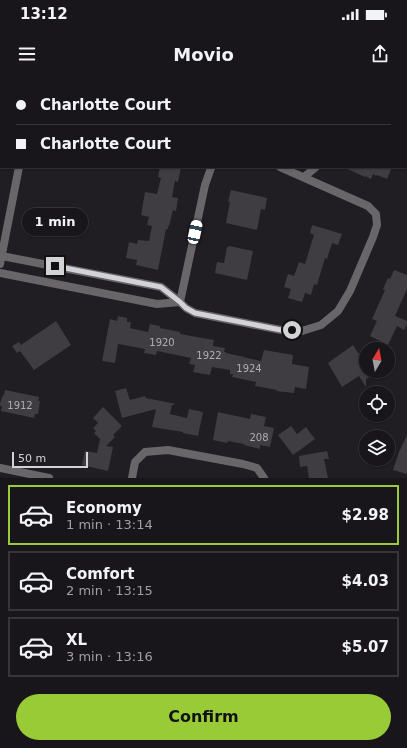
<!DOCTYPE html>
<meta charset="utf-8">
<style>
body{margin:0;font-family:"DejaVu Sans",sans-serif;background:#211f23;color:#f1f3f6;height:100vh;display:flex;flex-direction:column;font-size:15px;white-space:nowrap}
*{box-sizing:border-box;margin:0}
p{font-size:13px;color:#9f9fa2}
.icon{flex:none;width:22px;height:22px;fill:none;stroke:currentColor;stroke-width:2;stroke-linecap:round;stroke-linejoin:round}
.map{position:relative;height:398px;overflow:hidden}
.panel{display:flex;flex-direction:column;background:#18161a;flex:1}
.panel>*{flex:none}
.hud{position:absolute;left:0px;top:0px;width:407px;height:88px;box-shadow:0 1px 3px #0004,0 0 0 1px #363539;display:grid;align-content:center;height:88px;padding:0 16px;background:#18161a}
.needle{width:26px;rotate:10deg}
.controls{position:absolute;left:359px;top:262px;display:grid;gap:8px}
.controls a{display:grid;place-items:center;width:36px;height:36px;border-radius:50%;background:#18161a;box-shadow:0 1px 3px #0004,0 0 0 1px #363539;font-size:20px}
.scale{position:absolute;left:12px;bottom:10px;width:76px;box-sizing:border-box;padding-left:4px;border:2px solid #d3d2d6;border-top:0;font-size:11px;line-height:14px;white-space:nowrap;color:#d3d2d6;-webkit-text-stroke:3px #201d23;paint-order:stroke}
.end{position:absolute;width:18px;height:18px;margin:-9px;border:5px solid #d3d2d6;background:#111;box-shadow:0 0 0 2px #111}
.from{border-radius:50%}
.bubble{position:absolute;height:28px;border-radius:14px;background:#18161a;box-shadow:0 1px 3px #0004,0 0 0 1px #363539;font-size:13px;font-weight:700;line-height:28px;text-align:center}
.car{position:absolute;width:12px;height:24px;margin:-12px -6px;border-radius:5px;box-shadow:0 0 3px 1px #0007;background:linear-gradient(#fff 24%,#345 0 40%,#fff 0 76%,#345 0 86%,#fff 0)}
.hud b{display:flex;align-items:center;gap:14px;height:38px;font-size:15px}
.hud b+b{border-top:1px solid #363539}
.hud i{width:10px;height:10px;background:#f1f3f6}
ul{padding:7px 0 0;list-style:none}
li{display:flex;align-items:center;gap:12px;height:60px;margin:0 8px 6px;padding:0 8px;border:2px solid #363539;border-radius:0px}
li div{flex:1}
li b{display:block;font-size:15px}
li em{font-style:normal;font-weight:700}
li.active{border-color:#99cb36}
li>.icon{width:36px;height:36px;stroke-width:1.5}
.primary-button{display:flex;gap:8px;margin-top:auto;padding:8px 16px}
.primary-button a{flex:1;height:46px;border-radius:24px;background:#99cb36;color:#111;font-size:16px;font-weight:700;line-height:46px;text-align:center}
.status{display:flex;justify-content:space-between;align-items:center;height:28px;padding:0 20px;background:#18161a;direction:ltr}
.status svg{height:11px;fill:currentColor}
header{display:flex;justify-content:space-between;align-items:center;height:52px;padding:0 16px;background:#18161a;font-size:18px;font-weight:700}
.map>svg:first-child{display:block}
.building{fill:#3f3c42}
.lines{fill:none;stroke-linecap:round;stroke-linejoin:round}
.street{stroke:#686669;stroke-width:8}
.secondary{stroke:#928f94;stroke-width:8}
.route{stroke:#d3d2d6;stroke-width:5}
.labels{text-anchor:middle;stroke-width:3;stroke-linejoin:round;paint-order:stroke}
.number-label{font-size:10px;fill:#aeacb1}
</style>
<div class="status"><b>13:12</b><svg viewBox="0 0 49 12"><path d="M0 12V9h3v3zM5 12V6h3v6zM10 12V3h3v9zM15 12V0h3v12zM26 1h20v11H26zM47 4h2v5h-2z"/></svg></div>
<header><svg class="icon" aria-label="menu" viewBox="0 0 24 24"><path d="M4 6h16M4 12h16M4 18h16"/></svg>Movio<svg class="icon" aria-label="share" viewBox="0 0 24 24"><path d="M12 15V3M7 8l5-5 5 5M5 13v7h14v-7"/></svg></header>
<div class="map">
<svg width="407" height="398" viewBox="0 0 407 398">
<rect width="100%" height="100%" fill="#201d23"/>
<path class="building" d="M160,87H181L178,102L175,101L172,117L178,118L176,131L173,130L169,146H168V149H166L158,190L136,185L137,180L126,178L129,162L137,164L138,160L149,161L152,146L147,145L149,137L141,135L145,112L157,114L161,98L158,97Z
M343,87H392L387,99L377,95L376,96L373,94L371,99L365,96V97Z
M231,110L267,118L265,130L261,129L257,150L226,143L230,122H228Z
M312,145L342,154L338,165L332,163L327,179L325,178L317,205L314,204L311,215L305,213L302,222L288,218L291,209L284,207L288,194L294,196L299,182L305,184L314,155L310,153Z
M229,166L253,171L247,200L215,193L217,182L224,183L227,167H229Z
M394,190L407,195V209L395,236L407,241V244L404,250L397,246L388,265L370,256L377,241L372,239L385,210L383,209L388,198L390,199Z
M118,236L127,238V242H131L130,248L148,252L150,244L160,246V248L180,252V254L214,260L213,266L225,268L224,272H226V273L244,277H243L261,281L264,270L293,275L292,284L309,287L306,309L295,307L294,313L276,311L277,310L255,306L256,302L232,297L233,294H230V290L212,287L210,295L193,292L195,285L189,284L191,278L157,271L156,275L144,273L145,269L118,264L115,283L102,281L110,239L117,241Z
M56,241L71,265L34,290L20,271L17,273L12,266L19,262L21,265Z
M353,265L362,279L366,277V291H379L366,299V307L359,296L342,307L328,283Z
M126,308L130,320L145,316L146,318L176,324L172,325L170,334L187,338L189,329L203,332L198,356L183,353V352L152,347L156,329L122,338L115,311Z
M5,310L39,317L38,321H40L38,334H35L34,338L1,331L2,326H0V323L3,315H4Z
M103,327L122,346L113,355L115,357L106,366L113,367L108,391L82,385L85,371L97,373L100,359L94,353L96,351L93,348L98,343L93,338Z
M218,332L250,339L251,334L266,337L264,346L274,348L270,367L260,365V369L244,365V364L228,361L227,363L213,360Z
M291,346L297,354L306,347L315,359L293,375L278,355Z
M407,355V394L393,390L399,372Z
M327,371L329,379H324L328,398H309L307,386L300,387L299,376Z"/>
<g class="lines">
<path class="street" d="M37,1V0
M0,31H1
M304,97L316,87
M2,176L161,207L180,222L186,228L195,233L281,250L302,251L321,245L338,231L350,211L373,157L377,145L376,134L368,126L280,87
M0,184L19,87
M0,193L157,224L180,222
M180,222L205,105L211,88L212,87
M0,388L49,398
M132,398L135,382L145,372L168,370L243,384L257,388L264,398"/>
<path class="secondary" d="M273,0L275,1
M406,59L407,60"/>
</g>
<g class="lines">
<path class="route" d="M55,186L161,207L180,222L186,228L195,233L281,250H292"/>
</g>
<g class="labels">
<g class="number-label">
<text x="162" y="266">1920</text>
<text x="209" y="279">1922</text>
<text x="249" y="292">1924</text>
<text x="20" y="329">1912</text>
<text x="259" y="361">208</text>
</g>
</g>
</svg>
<div class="controls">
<a><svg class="needle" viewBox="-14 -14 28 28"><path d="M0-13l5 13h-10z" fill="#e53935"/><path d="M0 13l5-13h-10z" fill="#9f9fa2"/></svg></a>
<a><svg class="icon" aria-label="locate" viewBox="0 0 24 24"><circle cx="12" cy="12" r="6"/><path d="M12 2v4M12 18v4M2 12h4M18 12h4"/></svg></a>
<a><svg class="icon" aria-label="layers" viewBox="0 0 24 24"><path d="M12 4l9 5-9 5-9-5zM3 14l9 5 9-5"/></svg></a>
</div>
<div class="scale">50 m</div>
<i class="end from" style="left:292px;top:250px"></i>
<i class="end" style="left:55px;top:186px"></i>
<div class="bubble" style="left:22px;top:128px;width:66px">1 min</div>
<i class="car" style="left:195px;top:152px;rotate:12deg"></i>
<div class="hud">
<b><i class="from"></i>Charlotte Court</b>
<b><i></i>Charlotte Court</b>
</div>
</div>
<section class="panel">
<ul>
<li class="active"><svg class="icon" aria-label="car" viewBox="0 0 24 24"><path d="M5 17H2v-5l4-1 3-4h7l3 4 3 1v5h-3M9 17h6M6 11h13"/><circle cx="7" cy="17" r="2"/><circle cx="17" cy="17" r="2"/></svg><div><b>Economy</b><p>1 min · 13:14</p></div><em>$2.98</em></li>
<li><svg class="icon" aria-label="car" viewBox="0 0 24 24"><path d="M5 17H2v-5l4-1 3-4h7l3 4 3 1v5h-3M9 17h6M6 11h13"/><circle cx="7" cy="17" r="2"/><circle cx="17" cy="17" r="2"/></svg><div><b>Comfort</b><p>2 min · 13:15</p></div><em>$4.03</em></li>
<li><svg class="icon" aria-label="car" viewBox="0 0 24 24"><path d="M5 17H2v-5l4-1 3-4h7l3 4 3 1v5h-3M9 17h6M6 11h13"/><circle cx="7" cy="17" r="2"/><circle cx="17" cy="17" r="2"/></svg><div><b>XL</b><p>3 min · 13:16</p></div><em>$5.07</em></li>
</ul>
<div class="primary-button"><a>Confirm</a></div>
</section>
